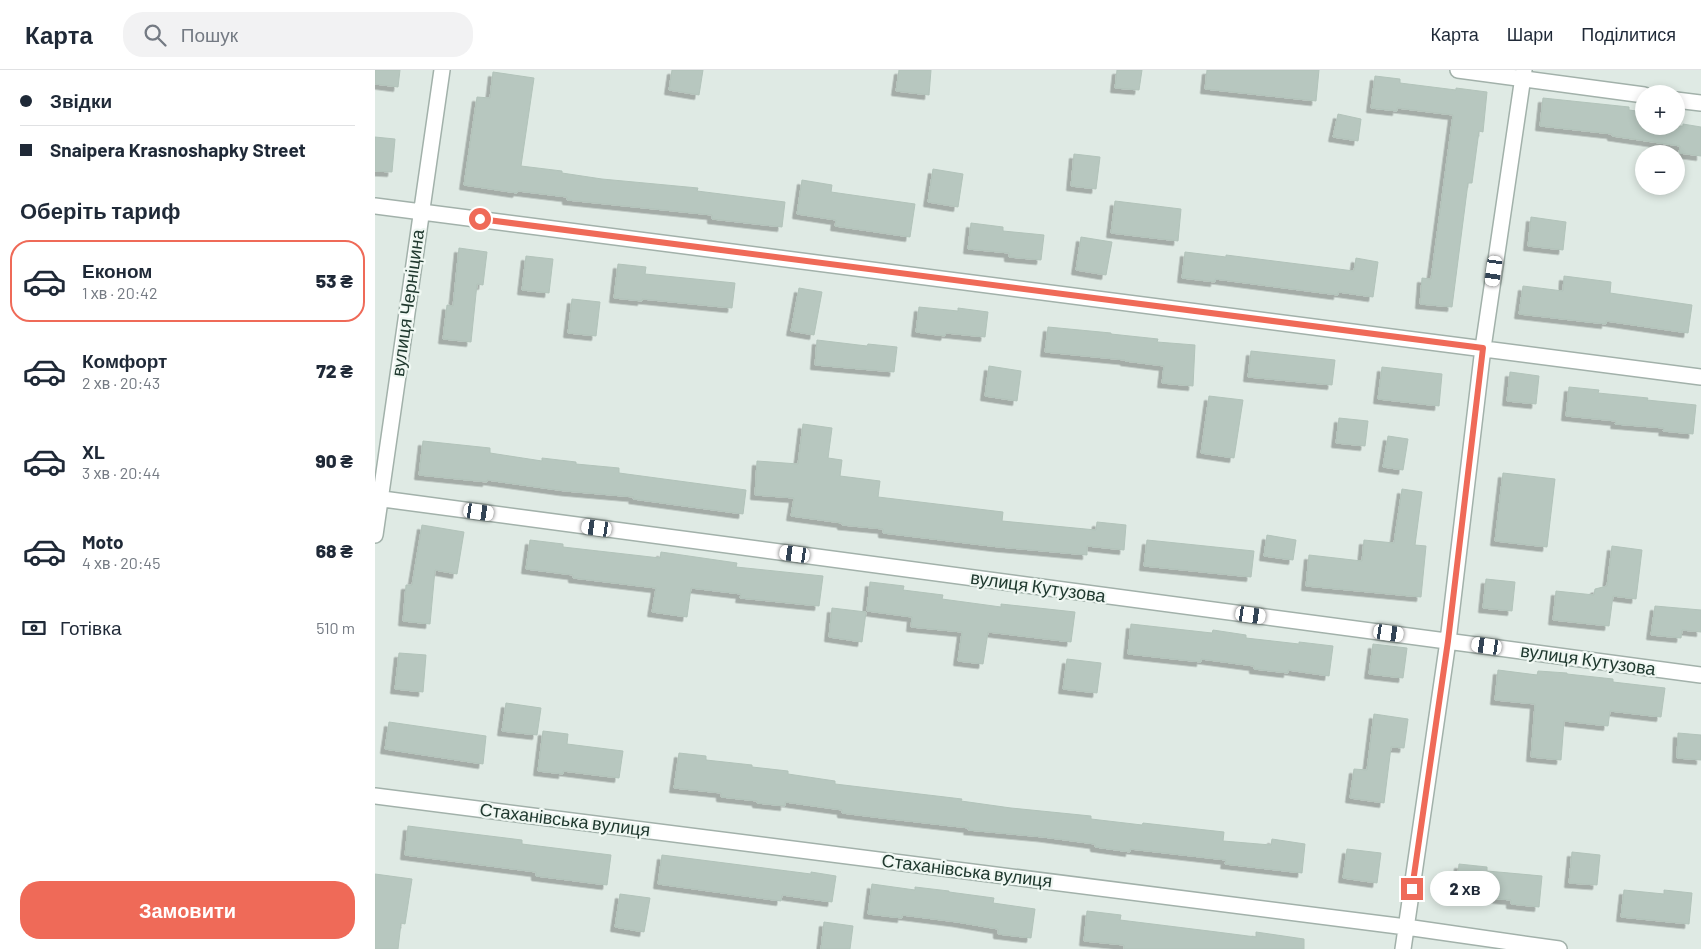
<!DOCTYPE html>
<html lang="uk">
<meta charset="utf-8">
<style>
body{margin:0;font-family:Barlow,sans-serif;background:#f2f2f3;color:#1f2937;height:100vh;display:flex;flex-direction:column;font-size:19px;white-space:nowrap}
*{box-sizing:border-box;margin:0}
p{font-size:16px;color:#747a83}
.icon{flex:none;width:28px;height:28px;fill:none;stroke:currentColor;stroke-width:2;stroke-linecap:round;stroke-linejoin:round}
.map{position:relative;flex:1;overflow:hidden}
.details{display:flex;flex-direction:column;background:#fff;width:375px}
.details>*{flex:none}
.guide{display:grid;align-content:center;height:110px;padding:0 20px;background:#fff}
.controls{position:absolute;left:1260px;top:15px;display:grid;gap:10px}
.controls a{display:grid;place-items:center;width:50px;height:50px;border-radius:50%;background:#fff;box-shadow:0 2px 8px #0003;font-size:25px}
.end{position:absolute;width:22px;height:22px;margin:-11px;border:6px solid #ef6a58;background:#fff;box-shadow:0 0 0 2px #fff}
.from{border-radius:50%}
.bubble{position:absolute;height:35px;border-radius:18px;background:#fff;box-shadow:0 2px 8px #0003;font-size:16px;font-weight:800;line-height:35px;text-align:center}
.car{position:absolute;width:15px;height:30px;margin:-15px -8px;border-radius:6px;box-shadow:0 0 4px 1px #0007;background:linear-gradient(#fff 24%,#345 0 40%,#fff 0 76%,#345 0 86%,#fff 0)}
.guide b{display:flex;align-items:center;gap:18px;height:48px;font-size:19px}
.guide b+b{border-top:1px solid #e0e1e3}
.guide i{width:12px;height:12px;background:#1f2937}
ul{padding:0;list-style:none}
li{display:flex;align-items:center;gap:15px;height:82px;margin:0 10px 8px;padding:0 10px;border:2px solid transparent;border-radius:20px}
li div{flex:1}
li b{display:block;font-size:19px}
li em{font-style:normal;font-weight:800}
li.current{border-color:#ef6a58}
li>.icon{width:45px;height:45px;stroke-width:1.5}
h2{padding:0 20px;font-size:22px;line-height:60px}
.pay{display:flex;align-items:center;gap:12px;height:55px;padding:0 20px;font-size:19px}
.pay p{margin-inline-start:auto}
.action{display:flex;gap:10px;margin-top:auto;padding:10px 20px}
.action a{flex:1;height:58px;border-radius:20px;background:#ef6a58;color:#fff;font-size:20px;font-weight:800;line-height:58px;text-align:center}
header{display:flex;align-items:center;gap:30px;box-sizing:border-box;height:70px;padding:0 25px;background:#fff;border-bottom:1px solid #e0e1e3}
header strong{font-size:24px}
nav{display:flex;gap:28px;margin-inline-start:auto;font-size:18px}
.search{width:350px;height:45px;background:#f2f2f3;display:flex;align-items:center;gap:12px;box-sizing:border-box;padding:0 18px;border-radius:20px;color:#747a83;font-size:19px}
main{display:flex;flex:1;min-height:0}
.map>svg:first-child{display:block}
.building{fill:#b7c7bf;stroke:#b2c3ba;filter:url(#shadow)}
.lines{fill:none;stroke-linecap:round;stroke-linejoin:round}
.street-casing{stroke:#a2b1aa;stroke-width:18}
.street{stroke:#fff;stroke-width:15}
.route{stroke:#ef6a58;stroke-width:6}
.labels{text-anchor:middle;stroke-width:4.5;stroke-linejoin:round;paint-order:stroke}
.street-label{font-size:18px;fill:#20392f;stroke:#eff7f2}
</style>
<header>
<strong>Карта</strong>
<div class="search"><svg class="icon" aria-label="search" viewBox="0 0 24 24"><circle cx="10" cy="10" r="6"/><path d="M15 15l6 6"/></svg>Пошук</div>
<nav><a>Карта</a><a>Шари</a><a>Поділитися</a></nav>
</header>
<main>
<section class="details">
<div class="guide">
<b><i class="from"></i>Звідки</b>
<b><i></i>Snaipera Krasnoshapky Street</b>
</div>
<h2>Оберіть тариф</h2>
<ul>
<li class="current"><svg class="icon" aria-label="car" viewBox="0 0 24 24"><path d="M5 17H2v-5l4-1 3-4h7l3 4 3 1v5h-3M9 17h6M6 11h13"/><circle cx="7" cy="17" r="2"/><circle cx="17" cy="17" r="2"/></svg><div><b>Економ</b><p>1 хв · 20:42</p></div><em>53 ₴</em></li>
<li><svg class="icon" aria-label="car" viewBox="0 0 24 24"><path d="M5 17H2v-5l4-1 3-4h7l3 4 3 1v5h-3M9 17h6M6 11h13"/><circle cx="7" cy="17" r="2"/><circle cx="17" cy="17" r="2"/></svg><div><b>Комфорт</b><p>2 хв · 20:43</p></div><em>72 ₴</em></li>
<li><svg class="icon" aria-label="car" viewBox="0 0 24 24"><path d="M5 17H2v-5l4-1 3-4h7l3 4 3 1v5h-3M9 17h6M6 11h13"/><circle cx="7" cy="17" r="2"/><circle cx="17" cy="17" r="2"/></svg><div><b>XL</b><p>3 хв · 20:44</p></div><em>90 ₴</em></li>
<li><svg class="icon" aria-label="car" viewBox="0 0 24 24"><path d="M5 17H2v-5l4-1 3-4h7l3 4 3 1v5h-3M9 17h6M6 11h13"/><circle cx="7" cy="17" r="2"/><circle cx="17" cy="17" r="2"/></svg><div><b>Moto</b><p>4 хв · 20:45</p></div><em>68 ₴</em></li>
</ul>
<div class="pay"><svg class="icon" aria-label="cash" viewBox="0 0 24 24"><path d="M3 7h18v10H3z"/><circle cx="12" cy="12" r="2"/></svg>Готівка<p>510 m</p></div>
<div class="action"><a>Замовити</a></div>
</section>
<div class="map">
<svg width="1326" height="879" viewBox="0 0 1326 879">
<defs>
<filter id="shadow"><feDropShadow dx="-4.5" dy="4.5" stdDeviation="0" flood-color="#0004"/></filter>
</defs>
<rect width="100%" height="100%" fill="#dfeae4"/>
<path class="building" d="M0,0H25L23,17L0,14Z
M297,0H328L324,25L294,20Z
M524,0H556L554,25L521,21Z
M742,0H767L764,20L740,18Z
M832,0H944L941,31L830,19Z
M118,2L159,8L146,96L187,101V103L227,109L323,118L322,121L410,132L407,157L337,149V145L192,130V127L143,121L142,123L89,115L102,27L115,28Z
M1000,6L1025,9V13L1081,20V18L1112,22L1108,62L1104,61L1097,113H1093L1077,237L1045,234L1047,208L1056,209L1078,45L1022,38V41L996,38Z
M1168,28L1254,37V40L1269,42V56H1308V54L1326,57V86L1304,83L1305,76L1237,66V64L1165,56Z
M963,44L986,49L983,71L958,67Z
M0,67L20,69L17,102L0,101Z
M699,84L725,87L721,119L696,116Z
M558,99L588,104L583,137L553,132Z
M427,110L457,115L456,122L540,134L535,167L460,156L461,150L422,144Z
M740,131L806,139L803,171L736,163Z
M1156,147L1191,152L1188,180L1153,176Z
M596,153L628,157V161L669,165L666,190L634,187V183L593,179Z
M706,167L737,172L731,205L701,200Z
M84,178L112,182L108,215L102,214L96,272L68,269L72,235L78,236Z
M810,182L851,187V185L979,201L981,188L1003,192L998,227L963,222V225L840,209V212L807,208Z
M151,186L178,189L174,223L147,220Z
M243,194L271,197L270,204L360,213L357,238L267,229V231L239,228Z
M1189,206L1236,212L1235,223L1317,235L1313,263L1231,251V254L1144,244L1148,216L1188,221Z
M424,218L447,222L439,265L416,261Z
M197,229L225,232L221,266L193,263Z
M544,237L583,241V238L613,242L610,267L571,263L570,266L541,262Z
M673,257L736,263V264L783,269L782,272L820,275L818,316L787,313L789,296L750,291V290L670,282Z
M442,270L492,276L493,274L522,277L519,302L440,295Z
M876,281L960,290L957,315L873,307Z
M614,296L646,301L642,331L610,326Z
M1007,297L1067,304L1064,336L1003,329Z
M1135,302L1164,306L1161,334L1132,331Z
M1194,317L1224,320L1223,323L1273,328L1272,330L1321,335L1318,364L1288,361L1289,358L1240,354L1241,351L1191,346Z
M834,326L868,330L859,388L826,383Z
M964,348L993,351L990,376L961,373Z
M428,354L457,358L453,388L467,390L465,406L505,411L503,427L628,442L627,451L721,460L722,452L751,455L749,480L712,476V485L624,477L508,463V459L467,455V453L416,446L419,428L380,425L382,391L423,394Z
M1013,366L1033,369L1028,400L1008,397Z
M48,371L115,378V383L167,391V388L201,392V394L244,398V403L371,420L368,444L258,429L259,427L190,421L112,410V412L44,405Z
M1128,403L1180,409L1172,477L1120,471Z
M1027,419L1047,422L1040,475L1051,476L1046,527L931,516L934,485L987,491L989,470L1019,473Z
M47,455L89,462L82,504L60,500L55,554L28,551L31,515H37Z
M892,465L921,470L918,490L889,486Z
M155,470L188,474V477L285,488L286,482L362,493L361,497L448,506L444,536L365,528L366,524L316,518L312,547L277,542L281,518L198,508V505L151,499Z
M772,470L879,481L876,507L769,496Z
M1237,476L1267,480L1261,529L1238,526L1234,556L1178,550L1181,521L1219,525L1220,519L1232,516Z
M1111,509L1140,512L1137,541L1108,538Z
M495,512L529,516L528,520L568,525L567,529L626,537V534L700,542L696,572L613,562L608,594L583,591L587,562L536,557L537,547L492,541Z
M1280,536L1326,540V562L1307,560L1306,568L1276,565Z
M457,538L491,542L487,572L454,567Z
M756,554L837,563L838,560L871,565V568L924,574V572L958,576L954,606L913,600V603L879,599V596L826,589V592L753,584Z
M998,574L1032,578L1028,608L994,604Z
M24,583L51,585L48,622L20,619Z
M692,589L726,593L722,623L688,619Z
M1123,600L1162,605L1163,601L1192,603V604L1238,609V612L1290,618L1286,647L1235,641L1233,656L1189,651L1186,690L1156,687L1160,634L1120,630Z
M131,633L166,638L162,665L127,661Z
M999,644L1033,649L1029,678L1016,677L1009,733L975,728L979,699L992,700Z
M14,652L111,666L108,694L10,679Z
M168,661L193,664L192,674L248,681L244,708L188,701V704L163,701Z
M1303,663L1326,665V690L1302,688Z
M304,683L331,686V690L377,695V697L413,701V704L460,711V714L587,729L586,731L636,738L716,746V749L767,755L768,753L849,762L848,771L896,775L897,769L930,774L927,803L850,794L851,790L755,779V782L720,777V774L668,767L593,760L594,758L507,748L467,743V740L410,732V736L382,733V731L346,727V723L299,718Z
M33,756L147,770V774L236,785L232,815L161,806V802L30,785Z
M972,779L1006,783L1002,813L968,808Z
M1197,782L1225,785L1222,815L1194,813Z
M287,785L436,804V802L461,806L457,832L407,825L406,831L283,814Z
M1084,794L1112,797V801L1167,806L1164,837L1136,834V830L1081,825Z
M0,804L37,809L30,854L26,853L23,879H0Z
M497,814L540,820V817L574,821V822L619,828L618,833L660,839L656,868L623,864V859L582,852L527,845V848L493,844Z
M1249,820L1289,824V820L1317,823L1314,854L1246,847Z
M245,824L275,828L269,862L240,857Z
M712,841L746,845L745,850L834,861L881,867V862L929,869V879H749V875L709,871Z
M449,852L478,856L475,879H446Z"/>
<g class="lines">
<g class="street-casing">
<path id="street" d="M1083,0L1269,25
M1301,30L1326,33
M0,136L1326,307
M0,428L1326,605
M0,465L67,0
M0,726L1031,857L1184,879
M1028,879L1073,571L1108,278L1149,0"/>
</g>
<use href="#street" class="street"/>
</g>
<g class="lines">
<path class="route" d="M105,149L1108,278L1073,571L1037,819"/>
</g>
<g class="labels">
<g class="street-label">
<text transform="translate(33 233) rotate(-82)" y="6">вулиця Черніцина</text>
<text transform="translate(663 517) rotate(8)" y="6">вулиця Кутузова</text>
<text transform="translate(1213 590) rotate(8)" y="6">вулиця Кутузова</text>
<text transform="translate(190 750) rotate(7)" y="6">Стаханівська вулиця</text>
<text transform="translate(592 801) rotate(7)" y="6">Стаханівська вулиця</text>
</g>
</g>
</svg>
<div class="controls">
<a>+</a>
<a>−</a>
</div>
<i class="end from" style="left:105px;top:149px"></i>
<i class="end" style="left:1037px;top:819px"></i>
<div class="bubble" style="left:1055px;top:801px;width:70px">2 хв</div>
<i class="car" style="left:1119px;top:201px;rotate:188deg"></i>
<i class="car" style="left:104px;top:442px;rotate:98deg"></i>
<i class="car" style="left:222px;top:458px;rotate:278deg"></i>
<i class="car" style="left:420px;top:484px;rotate:278deg"></i>
<i class="car" style="left:876px;top:545px;rotate:98deg"></i>
<i class="car" style="left:1014px;top:563px;rotate:98deg"></i>
<i class="car" style="left:1112px;top:576px;rotate:278deg"></i>
</div>
</main>
